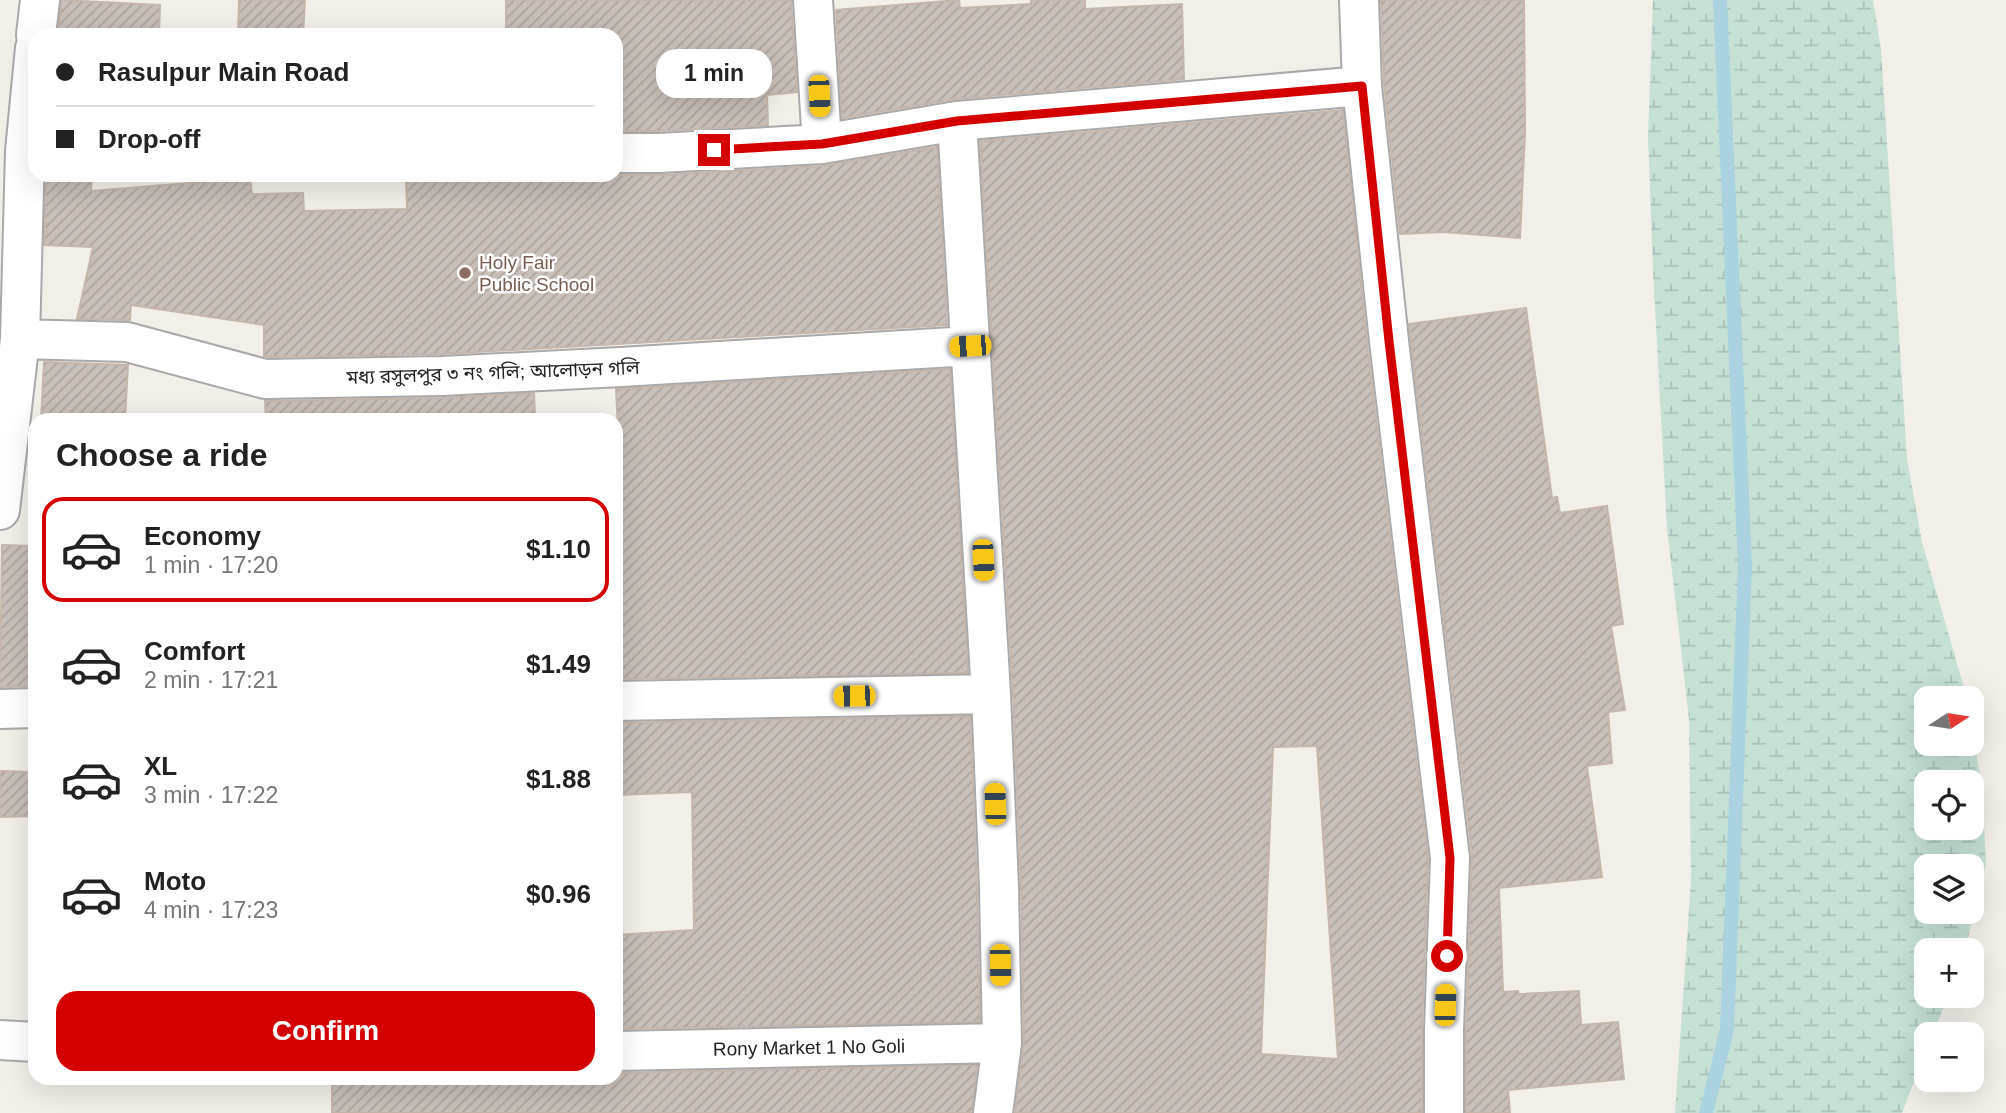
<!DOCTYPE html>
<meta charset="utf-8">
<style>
body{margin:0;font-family:Arial,"Noto Sans Bengali",sans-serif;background:#f2f2f2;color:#222;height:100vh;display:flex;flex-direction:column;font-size:26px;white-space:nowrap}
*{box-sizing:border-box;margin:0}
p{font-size:23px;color:#767676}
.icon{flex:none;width:38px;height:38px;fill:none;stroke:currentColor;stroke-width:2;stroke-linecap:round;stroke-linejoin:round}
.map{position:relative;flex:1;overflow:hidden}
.sheet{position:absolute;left:28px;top:413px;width:595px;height:672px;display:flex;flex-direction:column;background:#fff;border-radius:21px;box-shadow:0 7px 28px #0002}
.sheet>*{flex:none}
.banner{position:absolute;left:28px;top:28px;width:595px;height:154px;border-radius:21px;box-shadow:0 7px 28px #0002;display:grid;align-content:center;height:154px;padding:0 28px;background:#fff}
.needle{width:46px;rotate:78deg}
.controls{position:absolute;left:1914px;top:686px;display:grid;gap:14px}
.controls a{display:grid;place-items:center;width:70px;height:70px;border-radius:14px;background:#fff;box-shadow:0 7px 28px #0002;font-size:35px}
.end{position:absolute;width:32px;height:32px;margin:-16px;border:9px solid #d40000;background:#fff;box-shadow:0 0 0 4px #fff}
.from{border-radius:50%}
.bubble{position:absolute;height:49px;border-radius:21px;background:#fff;box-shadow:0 7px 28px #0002;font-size:23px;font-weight:700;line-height:49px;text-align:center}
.car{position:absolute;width:21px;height:42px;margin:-21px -10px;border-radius:9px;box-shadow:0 0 5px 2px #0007;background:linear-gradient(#f5c518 24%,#345 0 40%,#f5c518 0 76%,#345 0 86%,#f5c518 0)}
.banner b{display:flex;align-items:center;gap:24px;height:66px;font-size:26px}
.banner b+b{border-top:2px solid #e0e0e0}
.banner i{width:18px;height:18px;background:#222}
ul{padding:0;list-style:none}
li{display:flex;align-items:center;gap:21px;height:105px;margin:0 14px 10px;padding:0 14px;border:4px solid transparent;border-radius:21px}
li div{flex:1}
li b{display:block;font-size:26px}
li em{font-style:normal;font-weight:700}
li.selected{border-color:#d40000}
li>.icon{width:63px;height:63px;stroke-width:1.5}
h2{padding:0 28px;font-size:32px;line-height:84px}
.cta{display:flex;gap:14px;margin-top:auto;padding:14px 28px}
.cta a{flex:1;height:80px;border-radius:21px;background:#d40000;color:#fff;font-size:28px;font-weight:700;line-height:80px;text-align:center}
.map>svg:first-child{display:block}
.wetland{fill:url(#wetland-marsh);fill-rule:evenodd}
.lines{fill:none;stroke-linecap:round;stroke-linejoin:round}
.stream{stroke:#aad3df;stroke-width:14}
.building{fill:url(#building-hatch);stroke:#c4b6ab;stroke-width:2;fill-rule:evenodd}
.minor-casing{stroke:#a9a9a9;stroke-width:42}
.minor{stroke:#fff;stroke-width:38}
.route{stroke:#d40000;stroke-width:9}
.education-dot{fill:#8d6e63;stroke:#fff;stroke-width:2.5}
.labels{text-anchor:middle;stroke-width:5;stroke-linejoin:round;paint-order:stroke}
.education-label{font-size:19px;fill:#785e54;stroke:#fff;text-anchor:start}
.street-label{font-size:19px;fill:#222;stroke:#fff}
</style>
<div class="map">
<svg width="2006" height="1113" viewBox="0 0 2006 1113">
<defs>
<pattern id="wetland-marsh" width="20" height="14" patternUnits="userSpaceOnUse" patternTransform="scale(1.75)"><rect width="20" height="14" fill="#c6e0d4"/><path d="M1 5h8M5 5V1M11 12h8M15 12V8" fill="none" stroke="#aac0b6"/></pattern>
<pattern id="building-hatch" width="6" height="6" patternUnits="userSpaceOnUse" patternTransform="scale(1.75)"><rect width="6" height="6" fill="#c7bfb8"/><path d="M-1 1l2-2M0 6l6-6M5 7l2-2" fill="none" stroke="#aba49e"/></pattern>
</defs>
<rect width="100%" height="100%" fill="#f2efe9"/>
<path class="wetland" d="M1653,0H1873L1881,49L1907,459L1922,542L1967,698H1927V744H1972V730L1982,785L1986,864L1965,950H1927V996H1948L1933,1034H1927V1048L1902,1113H1675L1691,881L1689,719L1667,528L1653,270L1648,136ZM1927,782H1972V828H1927ZM1927,866H1972V912H1927Z"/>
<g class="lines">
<path class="stream" d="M1706,1113L1727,1030L1745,565L1720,0"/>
</g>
<path class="building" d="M61,0L160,5L159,35H58Z
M239,0H305L303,35H238Z
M506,0H791L797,92L767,95L768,125L658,131H618L624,64L616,63V35H506Z
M959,0L960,8L1031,4V0H1085V9L1182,4L1184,79L955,99L842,118L836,10Z
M1381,0H1524L1525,133L1520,238L1443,232L1400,234L1384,84Z
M1343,110L1367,343L1428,859L1422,1030V1113H1015L1024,1043L1021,886L1013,693L980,141ZM1317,746L1338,1059L1261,1054L1273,747Z
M937,147L947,325L441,354L268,357L264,356V325L131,305L130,320L77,319L93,247L44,245L46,175H92L91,191L250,178L252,194L303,193L304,211L407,209L406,180L489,176V178L570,175H660L823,166Z
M1526,308L1552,498L1557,497L1560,513L1607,506L1623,624L1611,626L1625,710L1608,712L1612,763L1587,766L1602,877L1499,888L1503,992L1518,991L1519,994L1579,991L1581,1025L1618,1022L1624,1079L1508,1090L1510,1113H1466V1030L1472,855L1409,324Z
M44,362L128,365L125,420H41Z
M950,369L968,673L616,679V473L620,472L616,389Z
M534,393L535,416L478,420H266L265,401L442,398Z
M2,545L35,546V686L0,687Z
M970,716L977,888L980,1022L616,1029V935L694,930L692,792L618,795L616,723Z
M0,771L35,772V816L0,817Z
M977,1065L972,1113H332V1078H616V1073Z"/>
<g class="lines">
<g class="minor-casing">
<path id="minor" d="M813,0L822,144
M1359,0L1362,86L1389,341L1450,858L1444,1030V1113
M36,35L40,0
M957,121L991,694L999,887L1002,1043L993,1113
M616,153H659L822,144L957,121L1362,86
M20,339L127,342L265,379L442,376L621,367L970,346
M0,510L20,339L25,151L35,48
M616,701L991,694
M0,709L35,708
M0,1040L35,1042
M616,1051L1002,1043"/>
</g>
<use href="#minor" class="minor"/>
</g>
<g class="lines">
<path class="route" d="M714,150L822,144L957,121L1362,86L1389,341L1450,858L1447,956"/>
</g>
<circle class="education-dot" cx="465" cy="273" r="7"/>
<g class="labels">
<g class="education-label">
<text x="479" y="269">Holy Fair<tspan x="479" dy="22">Public School</tspan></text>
</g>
<g class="street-label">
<text transform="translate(493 372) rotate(-2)" y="7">মধ্য রসুলপুর ৩ নং গলি; আলোড়ন গলি</text>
<text transform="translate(809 1047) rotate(-1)" y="7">Rony Market 1 No Goli</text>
</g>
</g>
</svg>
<div class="controls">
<a><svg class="needle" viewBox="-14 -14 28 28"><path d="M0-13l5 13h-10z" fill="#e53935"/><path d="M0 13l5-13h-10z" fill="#767676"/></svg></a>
<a><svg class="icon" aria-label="locate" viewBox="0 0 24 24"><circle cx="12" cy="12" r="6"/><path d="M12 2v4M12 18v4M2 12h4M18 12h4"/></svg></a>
<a><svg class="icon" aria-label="layers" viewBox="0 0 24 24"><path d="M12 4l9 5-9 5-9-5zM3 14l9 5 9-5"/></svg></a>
<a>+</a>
<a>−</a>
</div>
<i class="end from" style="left:1447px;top:956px"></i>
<i class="end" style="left:714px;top:150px"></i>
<div class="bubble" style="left:656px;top:49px;width:116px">1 min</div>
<i class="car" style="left:819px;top:96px;rotate:177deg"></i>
<i class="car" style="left:970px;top:346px;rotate:267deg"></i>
<i class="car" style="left:983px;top:560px;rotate:177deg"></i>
<i class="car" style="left:854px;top:696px;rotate:269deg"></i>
<i class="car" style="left:995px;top:804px;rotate:358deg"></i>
<i class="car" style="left:1000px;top:965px;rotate:179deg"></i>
<i class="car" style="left:1445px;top:1005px;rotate:2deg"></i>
<div class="banner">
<b><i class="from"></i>Rasulpur Main Road</b>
<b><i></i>Drop-off</b>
</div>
<section class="sheet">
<h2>Choose a ride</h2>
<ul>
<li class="selected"><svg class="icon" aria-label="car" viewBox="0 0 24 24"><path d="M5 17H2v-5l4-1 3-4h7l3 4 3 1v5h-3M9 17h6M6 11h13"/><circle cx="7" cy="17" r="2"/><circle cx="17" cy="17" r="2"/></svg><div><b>Economy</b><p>1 min · 17:20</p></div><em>$1.10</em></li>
<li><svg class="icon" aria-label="car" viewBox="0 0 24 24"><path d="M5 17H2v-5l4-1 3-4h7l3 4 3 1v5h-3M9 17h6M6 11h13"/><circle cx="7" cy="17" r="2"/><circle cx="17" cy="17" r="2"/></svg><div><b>Comfort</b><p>2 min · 17:21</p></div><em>$1.49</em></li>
<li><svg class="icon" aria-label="car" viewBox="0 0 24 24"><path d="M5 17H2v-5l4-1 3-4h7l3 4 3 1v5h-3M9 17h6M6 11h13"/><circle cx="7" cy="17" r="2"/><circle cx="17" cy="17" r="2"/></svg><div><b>XL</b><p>3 min · 17:22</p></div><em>$1.88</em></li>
<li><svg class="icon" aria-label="car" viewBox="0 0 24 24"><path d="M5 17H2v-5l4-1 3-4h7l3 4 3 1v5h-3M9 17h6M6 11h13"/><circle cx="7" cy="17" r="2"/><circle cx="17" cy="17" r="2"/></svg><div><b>Moto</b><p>4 min · 17:23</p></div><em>$0.96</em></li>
</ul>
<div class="cta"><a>Confirm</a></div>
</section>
</div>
